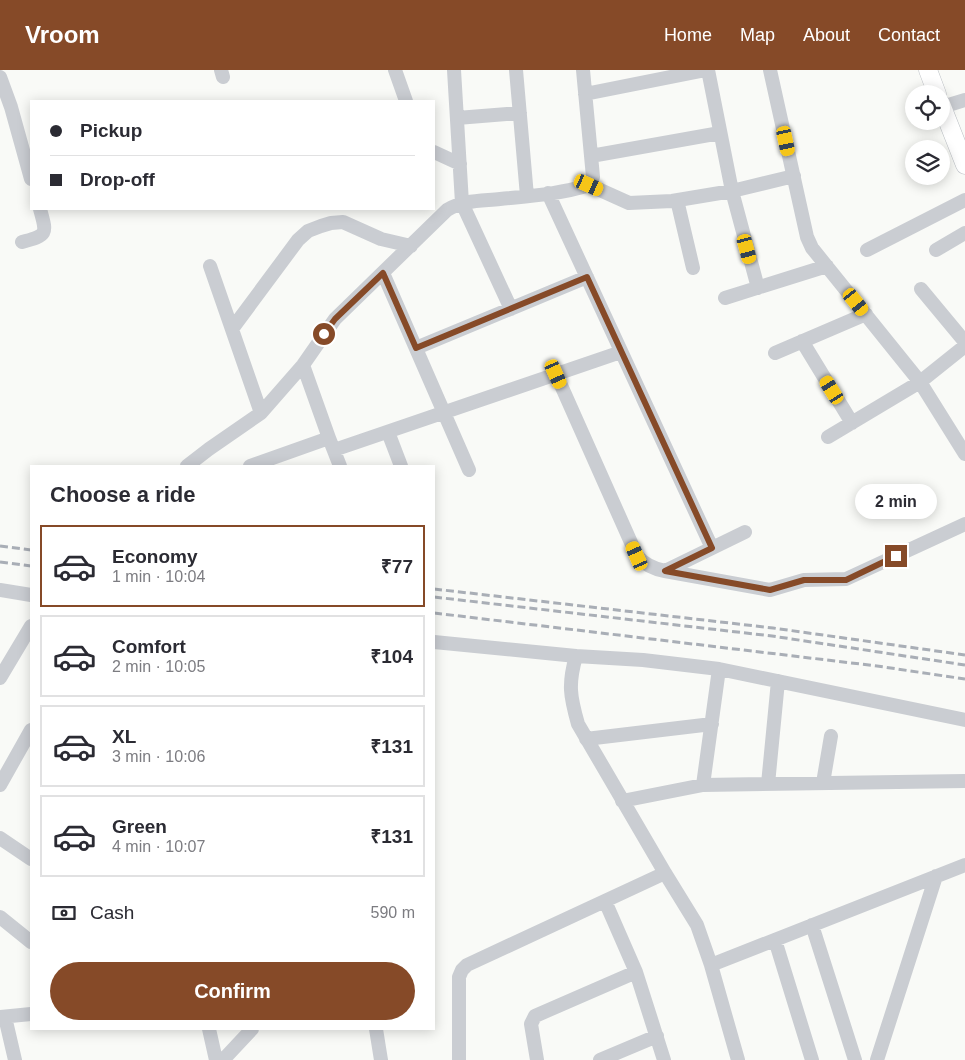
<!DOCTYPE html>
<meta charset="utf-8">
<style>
body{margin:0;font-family:Arial,sans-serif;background:#f7f7f7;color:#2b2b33;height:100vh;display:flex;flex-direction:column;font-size:19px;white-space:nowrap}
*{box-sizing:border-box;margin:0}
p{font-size:16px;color:#7c7c81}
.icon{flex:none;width:28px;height:28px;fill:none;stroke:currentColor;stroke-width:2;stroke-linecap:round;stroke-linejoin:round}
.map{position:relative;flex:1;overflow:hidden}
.side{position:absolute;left:30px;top:395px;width:405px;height:565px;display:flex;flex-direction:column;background:#fff;border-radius:0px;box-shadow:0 2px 12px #0003}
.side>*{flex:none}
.banner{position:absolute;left:30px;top:30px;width:405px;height:110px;border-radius:0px;box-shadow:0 2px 12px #0003;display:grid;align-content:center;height:110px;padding:0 20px;background:#fff}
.fabs{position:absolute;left:905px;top:15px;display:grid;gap:10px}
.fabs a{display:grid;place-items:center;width:45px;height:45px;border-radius:50%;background:#fff;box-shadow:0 2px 12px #0003;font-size:25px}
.end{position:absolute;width:22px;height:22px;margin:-11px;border:6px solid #864a28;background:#fff;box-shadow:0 0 0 2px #fff}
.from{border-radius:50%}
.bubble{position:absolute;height:35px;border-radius:18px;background:#fff;box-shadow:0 2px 12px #0003;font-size:16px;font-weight:800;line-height:35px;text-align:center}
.car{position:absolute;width:15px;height:30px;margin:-15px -8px;border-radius:6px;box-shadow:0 0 4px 1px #0007;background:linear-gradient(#f5c518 24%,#345 0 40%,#f5c518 0 76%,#345 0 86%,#f5c518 0)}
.banner b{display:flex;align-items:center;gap:18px;height:48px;font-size:19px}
.banner b+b{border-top:1px solid #e1e1e2}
.banner i{width:12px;height:12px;background:#2b2b33}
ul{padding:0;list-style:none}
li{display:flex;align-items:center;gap:15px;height:82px;margin:0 10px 8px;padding:0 10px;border:2px solid #e1e1e2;border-radius:0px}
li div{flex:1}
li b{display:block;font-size:19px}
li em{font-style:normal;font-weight:800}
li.current{border-color:#864a28}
li>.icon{width:45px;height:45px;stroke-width:1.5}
h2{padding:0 20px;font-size:22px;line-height:60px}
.pay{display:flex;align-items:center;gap:12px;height:55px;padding:0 20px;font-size:19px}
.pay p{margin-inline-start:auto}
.primary-button{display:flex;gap:10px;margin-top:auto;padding:10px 20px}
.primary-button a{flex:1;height:58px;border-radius:30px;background:#864a28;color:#fff;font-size:20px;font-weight:800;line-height:58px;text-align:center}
header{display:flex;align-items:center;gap:30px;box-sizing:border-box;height:70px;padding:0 25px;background:#864a28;color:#fff}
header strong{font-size:24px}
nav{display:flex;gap:28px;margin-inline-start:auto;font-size:18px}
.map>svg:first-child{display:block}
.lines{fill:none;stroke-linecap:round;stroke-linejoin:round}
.major-casing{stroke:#bcc0c5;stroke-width:19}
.minor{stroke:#cacdd2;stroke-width:14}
.major{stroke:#fff;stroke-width:18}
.rail{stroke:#a9aeb6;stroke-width:3;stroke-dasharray:8 4;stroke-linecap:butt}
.route{stroke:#864a28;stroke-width:6}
</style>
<header>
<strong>Vroom</strong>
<nav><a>Home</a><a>Map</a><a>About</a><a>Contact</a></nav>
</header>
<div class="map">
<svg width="965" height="990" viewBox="0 0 965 990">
<rect width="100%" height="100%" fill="#f9faf7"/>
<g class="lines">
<g class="major-casing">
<path id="major" d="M928,0L937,24
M941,34L965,95"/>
</g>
<path class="minor" d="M221,0L223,7
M395,0L406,31
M454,0L462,133L511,239
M516,0L527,126
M708,0L732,121L794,106
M770,0L807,167L812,178L920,312L965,384
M0,7L11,37L31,109
M585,24L706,0
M942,37L965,30
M457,48L520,43
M434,82L460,94
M591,86L720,63
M589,115L629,133L672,131L732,121L758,218
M548,123L712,478
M677,130L693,198
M22,172C48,165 47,164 40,139
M867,180L965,130
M936,180L965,163
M210,196L261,343
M383,203L469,400
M921,219L965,272
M725,228L827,196
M232,259L298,170L308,161L321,156L331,153L343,152L381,169L411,176
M802,271L852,353
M416,278L587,207
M775,283L866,244
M303,295L329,368
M556,304L637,486C645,495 654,499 665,501L745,462
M388,362L401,396
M828,367L920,312L965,276
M334,380L621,282
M187,396L209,379L261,343L303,295L335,249L447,140C463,130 481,131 500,129C529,126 561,124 589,115L593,107L583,0
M250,396L329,368L340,396
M665,501L770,520L804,510L846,509L965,454
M0,520L31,525
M434,572L576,586C568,614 570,626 578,654L665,803L697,855L711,895L738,990
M576,586L643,590L719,599L965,650
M0,608L31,556
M586,669L712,654
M823,713L831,666
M768,714L778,611
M0,715L31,660
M703,715L965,711
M622,731L703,715L719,599
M0,768L31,789
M605,831L636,902L664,990
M0,847L31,872
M812,855L855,990
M775,870L812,990
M711,895L965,795
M0,947L31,944
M5,947L15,990
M209,959L216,990
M376,959L381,990
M223,990L252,959
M459,990V907L462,900L467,895L665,803
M537,990L531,954L535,946L636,902
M600,990L657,966
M877,990L936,806"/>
<use href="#major" class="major"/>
<path class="rail" d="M0,476L31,480
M0,492L31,496
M434,519L773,558L965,585
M434,527L772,566L965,595
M434,543L877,596L965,609"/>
</g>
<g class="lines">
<path class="route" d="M324,264L335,249L383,203L416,278L587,207L712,478L665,501L770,520L804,510H846L896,486"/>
</g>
</svg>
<div class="fabs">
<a><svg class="icon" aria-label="locate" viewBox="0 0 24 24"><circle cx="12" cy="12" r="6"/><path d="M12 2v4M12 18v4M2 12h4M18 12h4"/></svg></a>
<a><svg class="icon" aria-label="layers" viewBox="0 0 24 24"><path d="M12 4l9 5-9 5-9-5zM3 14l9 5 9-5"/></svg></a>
</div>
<i class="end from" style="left:324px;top:264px"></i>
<i class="end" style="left:896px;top:486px"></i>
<div class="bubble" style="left:855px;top:414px;width:82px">2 min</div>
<i class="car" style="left:786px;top:71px;rotate:168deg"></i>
<i class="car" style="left:589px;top:115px;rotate:114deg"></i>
<i class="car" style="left:747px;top:179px;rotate:165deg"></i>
<i class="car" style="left:856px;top:232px;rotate:141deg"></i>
<i class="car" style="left:556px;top:304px;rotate:156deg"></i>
<i class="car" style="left:832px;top:320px;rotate:328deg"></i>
<i class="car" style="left:637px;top:486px;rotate:336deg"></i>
<div class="banner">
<b><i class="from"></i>Pickup</b>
<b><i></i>Drop-off</b>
</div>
<section class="side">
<h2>Choose a ride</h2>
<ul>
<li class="current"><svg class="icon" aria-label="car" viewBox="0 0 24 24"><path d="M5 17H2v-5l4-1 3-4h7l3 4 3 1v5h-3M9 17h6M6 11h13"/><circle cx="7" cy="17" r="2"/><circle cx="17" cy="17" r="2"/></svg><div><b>Economy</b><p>1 min · 10:04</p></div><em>₹77</em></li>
<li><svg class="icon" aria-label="car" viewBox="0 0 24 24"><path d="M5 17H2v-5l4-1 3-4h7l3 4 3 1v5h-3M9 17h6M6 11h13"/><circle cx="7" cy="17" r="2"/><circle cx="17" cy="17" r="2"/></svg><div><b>Comfort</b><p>2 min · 10:05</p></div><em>₹104</em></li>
<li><svg class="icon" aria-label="car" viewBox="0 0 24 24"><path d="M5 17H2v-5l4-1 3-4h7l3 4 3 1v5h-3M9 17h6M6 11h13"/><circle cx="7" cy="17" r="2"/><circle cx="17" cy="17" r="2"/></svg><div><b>XL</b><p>3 min · 10:06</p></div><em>₹131</em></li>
<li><svg class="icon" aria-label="car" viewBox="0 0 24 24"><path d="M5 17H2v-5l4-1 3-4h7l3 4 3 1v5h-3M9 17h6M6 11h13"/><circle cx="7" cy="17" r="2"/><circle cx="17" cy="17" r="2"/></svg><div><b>Green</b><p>4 min · 10:07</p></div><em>₹131</em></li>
</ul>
<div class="pay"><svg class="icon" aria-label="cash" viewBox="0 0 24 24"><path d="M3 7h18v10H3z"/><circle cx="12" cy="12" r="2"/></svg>Cash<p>590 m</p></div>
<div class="primary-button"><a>Confirm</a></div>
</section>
</div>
